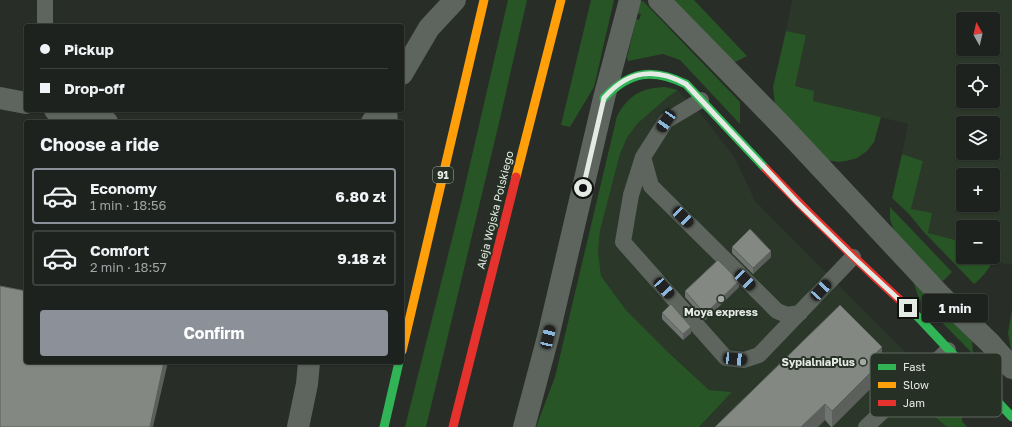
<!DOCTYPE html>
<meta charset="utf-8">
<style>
body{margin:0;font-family:"Golos Text",sans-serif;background:#262a27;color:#f1f3f6;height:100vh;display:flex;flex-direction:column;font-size:15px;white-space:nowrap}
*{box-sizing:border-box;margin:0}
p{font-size:13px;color:#a1a4a4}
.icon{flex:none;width:22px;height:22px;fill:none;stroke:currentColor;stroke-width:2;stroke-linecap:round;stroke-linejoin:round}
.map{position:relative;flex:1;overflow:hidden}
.drawer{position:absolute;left:24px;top:120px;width:380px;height:244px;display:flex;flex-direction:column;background:#1e221e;border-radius:4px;box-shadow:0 1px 3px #0004,0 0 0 1px #3c3f3c}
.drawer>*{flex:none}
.top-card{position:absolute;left:24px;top:24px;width:380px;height:88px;border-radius:4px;box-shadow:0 1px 3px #0004,0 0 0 1px #3c3f3c;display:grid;align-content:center;height:88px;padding:0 16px;background:#1e221e}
.needle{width:26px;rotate:352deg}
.buttons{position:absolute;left:956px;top:12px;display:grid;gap:8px}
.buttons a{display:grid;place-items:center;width:44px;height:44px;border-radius:4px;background:#1e221e;box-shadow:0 1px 3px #0004,0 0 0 1px #3c3f3c;font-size:20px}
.end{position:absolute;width:18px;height:18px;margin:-9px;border:5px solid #e4ebe4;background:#111;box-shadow:0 0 0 2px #111}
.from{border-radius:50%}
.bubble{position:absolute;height:28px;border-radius:4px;background:#1e221e;box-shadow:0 1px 3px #0004,0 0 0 1px #3c3f3c;font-size:13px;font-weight:700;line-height:28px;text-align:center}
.car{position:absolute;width:12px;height:24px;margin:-12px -6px;border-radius:5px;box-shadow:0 0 3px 1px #0007;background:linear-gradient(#222 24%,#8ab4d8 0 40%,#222 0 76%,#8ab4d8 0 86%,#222 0)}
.top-card b{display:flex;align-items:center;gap:14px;height:38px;font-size:15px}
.top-card b+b{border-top:1px solid #3c3f3c}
.top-card i{width:10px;height:10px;background:#f1f3f6}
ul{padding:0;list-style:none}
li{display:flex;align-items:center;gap:12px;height:56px;margin:0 8px 6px;padding:0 8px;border:2px solid #3c3f3c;border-radius:4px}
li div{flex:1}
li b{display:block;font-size:15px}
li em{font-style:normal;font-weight:700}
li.current{border-color:#8c9099}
li>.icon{width:36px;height:36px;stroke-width:1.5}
h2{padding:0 16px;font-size:18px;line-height:48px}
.button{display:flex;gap:8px;margin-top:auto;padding:8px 16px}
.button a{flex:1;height:46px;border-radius:4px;background:#8c9099;color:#fff;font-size:16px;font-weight:700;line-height:46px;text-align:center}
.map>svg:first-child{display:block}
.built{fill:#2a3729;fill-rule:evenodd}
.green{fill:#275525}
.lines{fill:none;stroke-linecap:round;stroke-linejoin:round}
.lane{stroke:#5e655e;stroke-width:16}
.street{stroke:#5e655e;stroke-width:22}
.fast{stroke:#30b455;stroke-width:9}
.slow{stroke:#ff9f0a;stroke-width:9}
.jam{stroke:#e5322d;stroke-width:9}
.wall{fill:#717571}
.shaded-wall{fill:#5c5f5c}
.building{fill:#838883;stroke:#5c5f5c}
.route{stroke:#e4ebe4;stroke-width:5}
.poi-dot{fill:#a2a8a2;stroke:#263025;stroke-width:1.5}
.labels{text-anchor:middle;stroke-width:4;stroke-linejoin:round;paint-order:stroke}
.shield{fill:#263025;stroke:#abb3ab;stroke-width:1}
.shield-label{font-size:10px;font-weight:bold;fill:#e4ebe4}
.street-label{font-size:11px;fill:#e4ebe4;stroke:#263025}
.poi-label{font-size:11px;font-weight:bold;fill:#e4ebe4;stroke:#263025}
.key{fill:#263025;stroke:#5f685e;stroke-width:1}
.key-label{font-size:11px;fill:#e4ebe4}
</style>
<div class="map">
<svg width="1012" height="427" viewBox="0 0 1012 427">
<rect width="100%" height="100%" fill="#282d28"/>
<path class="built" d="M792,0H1012V265L993,262L996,251L993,250V227H963V242L927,233L911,209L923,161L902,154L908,124L813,101L794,86L806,35L786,31ZM963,19H993V49H963ZM963,71H993V101H963ZM963,123H993V153H963ZM963,175H993V205H963Z
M678,90L702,115L735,158L755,201L915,362L945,394L928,410L947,427H699L732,392L709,390L669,353L626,310L601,276L598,251L600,231L620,154L627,138L637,124L669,96Z"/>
<path class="green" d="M508,0H527L499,123L426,427H405L461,203Z
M591,0H614L594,87L570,127L561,125Z
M672,0H694L747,56L735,62L728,60Z
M643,1L740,102V124L680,60L663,54L628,61L627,58L636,19L639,20L641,14L637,13L640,2Z
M786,31L806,35L795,86L814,91L813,101L881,117L874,142L867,151L857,158L846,161L839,162L825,160L775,106L773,87Z
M665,87L678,90L669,96L637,124L627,138L620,154L600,231L598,251L601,276L626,310L669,353L709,390L732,392L699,427H536L555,377L617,116C629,95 641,88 665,87Z
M902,154L923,161L911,209L932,213L928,233L963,242V257H993V250H996C993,265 985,275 974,284L922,230L909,214L892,198Z
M890,207L952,272L943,281L931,272L894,231L890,219Z
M912,277L972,339L973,354L919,299Z
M1012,310V356L1008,333Z
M945,394L962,417V421L967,427H947L927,410Z"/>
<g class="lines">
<path class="lane" d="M45,0V26
M701,100L666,121L643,157L631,195L623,242L726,358L744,360L759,355L853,257
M389,110L390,122
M643,157L651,186L777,311L787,315L800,313
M866,427L948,350"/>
<path class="street" d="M659,0L783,127L941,296L990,343L1012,368
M402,74L429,28L455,0
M0,98L26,103
M55,110L107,122
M372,122L380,110
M298,427L307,384L309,362
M524,427L548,337L604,98L630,0"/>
<path class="fast" d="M604,98C630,71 652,68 686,84L766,169
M903,303L919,318L1012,417
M384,427L399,362"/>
<path class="slow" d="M516,177L561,0
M402,351L484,0"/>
<path class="jam" d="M766,169C810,215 856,260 903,303
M453,427L516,177"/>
</g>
<path class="wall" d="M732,247L771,257L753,274L732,253Z
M739,287L705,320L685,297V291Z
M662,313L691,333L683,340L662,319Z
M882,364L880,365V379L832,427H831L825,420L715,427Z"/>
<path class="shaded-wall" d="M771,251V257L753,274V268Z
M739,281V287L705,320V314Z
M691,327V333L683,340V334Z
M882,347V364L880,365V379L832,427V411L873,356Z
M164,362H168L153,427H150Z
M825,404V420L818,427H801Z"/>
<path class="building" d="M750,229L771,251L753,268L732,247Z
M718,260L739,281L705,314L685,291Z
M0,286L26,291V362H164L150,427H0Z
M671,304L691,327L683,334L662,313Z
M840,305L882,347L873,356L880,363L832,411L825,404L801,427H715Z"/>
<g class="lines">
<path class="route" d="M583,188L604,98C628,70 655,67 686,84L798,203L853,257L908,308"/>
</g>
<g class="poi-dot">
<circle cx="721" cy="299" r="4"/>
<circle cx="863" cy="362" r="4"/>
</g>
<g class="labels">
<rect class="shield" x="433" y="167" width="20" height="16" rx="3"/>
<g class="shield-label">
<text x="443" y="179">91</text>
</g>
<g class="street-label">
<text transform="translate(495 210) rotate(-76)" y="4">Aleja Wojska Polskiego</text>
</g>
<g class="poi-label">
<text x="721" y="316">Moya express</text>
<text x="855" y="366" text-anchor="end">SypialniaPlus</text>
</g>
</g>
<rect x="870" y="353" width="132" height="64" rx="6" class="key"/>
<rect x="878" y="364" width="18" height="6" fill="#30b455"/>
<rect x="878" y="382" width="18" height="6" fill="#ff9f0a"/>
<rect x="878" y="400" width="18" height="6" fill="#e5322d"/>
<g class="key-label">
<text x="903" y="371">Fast</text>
<text x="903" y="389">Slow</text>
<text x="903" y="407">Jam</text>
</g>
</svg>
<div class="buttons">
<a><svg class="needle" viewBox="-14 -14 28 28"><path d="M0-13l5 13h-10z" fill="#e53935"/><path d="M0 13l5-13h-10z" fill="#a1a4a4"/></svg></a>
<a><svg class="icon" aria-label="locate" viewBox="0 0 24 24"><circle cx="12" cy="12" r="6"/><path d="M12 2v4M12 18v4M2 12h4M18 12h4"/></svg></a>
<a><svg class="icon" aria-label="layers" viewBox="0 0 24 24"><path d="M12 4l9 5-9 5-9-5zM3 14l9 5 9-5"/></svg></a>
<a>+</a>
<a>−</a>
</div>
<i class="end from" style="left:583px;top:188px"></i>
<i class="end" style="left:908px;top:308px"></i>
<div class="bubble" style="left:922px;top:294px;width:66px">1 min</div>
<i class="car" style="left:666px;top:121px;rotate:214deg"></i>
<i class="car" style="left:683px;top:217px;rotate:135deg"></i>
<i class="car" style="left:745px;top:280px;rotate:135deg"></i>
<i class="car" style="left:664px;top:288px;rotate:138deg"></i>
<i class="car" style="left:821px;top:290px;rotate:43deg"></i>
<i class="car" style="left:548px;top:337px;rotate:13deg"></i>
<i class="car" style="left:735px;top:359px;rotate:96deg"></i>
<div class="top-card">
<b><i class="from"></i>Pickup</b>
<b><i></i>Drop-off</b>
</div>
<section class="drawer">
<h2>Choose a ride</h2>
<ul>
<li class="current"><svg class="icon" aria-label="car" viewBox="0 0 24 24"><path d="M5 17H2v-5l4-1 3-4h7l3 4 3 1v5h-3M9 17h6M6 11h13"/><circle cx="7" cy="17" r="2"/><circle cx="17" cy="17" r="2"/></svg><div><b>Economy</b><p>1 min · 18:56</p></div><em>6.80 zł</em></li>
<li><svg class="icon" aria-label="car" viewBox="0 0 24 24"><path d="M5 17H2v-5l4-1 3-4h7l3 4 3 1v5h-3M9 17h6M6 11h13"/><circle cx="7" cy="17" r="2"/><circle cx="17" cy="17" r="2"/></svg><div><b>Comfort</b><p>2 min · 18:57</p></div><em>9.18 zł</em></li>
</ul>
<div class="button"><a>Confirm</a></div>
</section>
</div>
